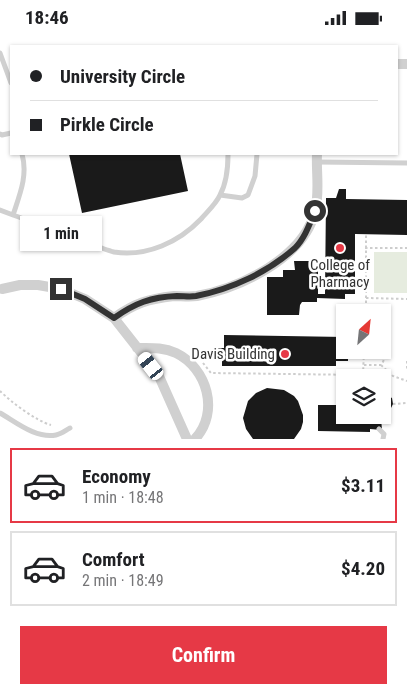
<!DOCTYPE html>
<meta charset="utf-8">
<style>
body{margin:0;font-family:"Roboto Condensed",sans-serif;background:#f2f2f2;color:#202124;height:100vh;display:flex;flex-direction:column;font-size:19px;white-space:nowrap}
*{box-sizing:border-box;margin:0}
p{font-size:16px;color:#757577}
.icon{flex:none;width:28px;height:28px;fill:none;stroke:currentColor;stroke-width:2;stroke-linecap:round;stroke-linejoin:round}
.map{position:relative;height:404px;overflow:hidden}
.drawer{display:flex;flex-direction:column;background:#fff;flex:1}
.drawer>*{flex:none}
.guide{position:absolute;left:10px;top:10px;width:388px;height:110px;border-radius:0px;box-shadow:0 1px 4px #0004;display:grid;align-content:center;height:110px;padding:0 20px;background:#fff}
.needle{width:32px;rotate:27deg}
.buttons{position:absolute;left:336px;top:269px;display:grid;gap:10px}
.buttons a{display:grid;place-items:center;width:55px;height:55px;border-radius:0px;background:#fff;box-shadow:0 1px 4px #0004;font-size:25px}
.end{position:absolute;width:22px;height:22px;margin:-11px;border:6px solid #333;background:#fff;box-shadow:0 0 0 2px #fff}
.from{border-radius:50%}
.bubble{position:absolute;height:35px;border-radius:0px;background:#fff;box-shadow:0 1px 4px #0004;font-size:16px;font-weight:700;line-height:35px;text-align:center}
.car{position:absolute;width:15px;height:30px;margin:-15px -8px;border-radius:6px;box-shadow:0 0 4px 1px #0007;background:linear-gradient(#fff 24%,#345 0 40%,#fff 0 76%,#345 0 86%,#fff 0)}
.guide b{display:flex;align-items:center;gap:18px;height:48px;font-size:19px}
.guide b+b{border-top:1px solid #e0e0e0}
.guide i{width:12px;height:12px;background:#202124}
ul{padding:9px 0 0;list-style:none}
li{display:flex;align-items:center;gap:15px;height:75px;margin:0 10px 8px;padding:0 10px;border:2px solid #e0e0e0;border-radius:0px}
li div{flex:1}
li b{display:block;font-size:19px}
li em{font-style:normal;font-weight:700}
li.selected{border-color:#e63946}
li>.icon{width:45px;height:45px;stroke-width:1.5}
.primary-button{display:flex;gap:10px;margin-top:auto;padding:10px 20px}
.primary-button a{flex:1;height:58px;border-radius:0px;background:#e63946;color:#fff;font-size:20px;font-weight:700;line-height:58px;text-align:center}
.status{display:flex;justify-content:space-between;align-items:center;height:35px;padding:0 25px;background:#fff;direction:ltr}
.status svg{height:14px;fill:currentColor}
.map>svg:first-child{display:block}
.green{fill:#e6ecdf}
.building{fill:#1a1a1a}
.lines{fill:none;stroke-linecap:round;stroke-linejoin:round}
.path{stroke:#cdcdcd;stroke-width:2;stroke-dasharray:2.5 2.5;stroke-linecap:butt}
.service{stroke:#d0d0d0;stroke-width:5}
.minor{stroke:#d0d0d0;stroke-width:10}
.route{stroke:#333;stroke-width:6}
.poi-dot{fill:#e63946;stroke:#fff;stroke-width:2}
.labels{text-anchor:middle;stroke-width:5;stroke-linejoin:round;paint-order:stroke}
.poi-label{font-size:15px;fill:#333;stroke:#fff}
</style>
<div class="status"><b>18:46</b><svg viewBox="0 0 49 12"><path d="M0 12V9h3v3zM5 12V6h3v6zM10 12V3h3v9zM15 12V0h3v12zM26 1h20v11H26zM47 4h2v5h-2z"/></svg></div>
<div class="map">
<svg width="407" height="404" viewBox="0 0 407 404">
<rect width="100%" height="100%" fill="#fff"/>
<path class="green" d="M374,217H407V258H374Z"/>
<path class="building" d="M69,119H180L188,156L82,178Z
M339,154H346V164L407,165V200L355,199V259H345V264L317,263V267H302L300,270L299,280H267V242H283V235H295L294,226H318V259H325L326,163H336Z
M224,300L345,302V315H353V323H348V326H336V331H222V325L216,324L217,313H224Z
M267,353L284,355L294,361L298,366L303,380V387L301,394L294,404H253L246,394L243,383L248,366L256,358Z
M382,354H389L388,361L392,363L393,369L390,375L388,374V382L381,383L382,395L370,394V397L318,396V370H345V380H382Z"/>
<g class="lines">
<path class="path" d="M365,213H407
M366,263L407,264
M366,278V200
M407,326V335
M203,328L211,338L363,340L364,315
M364,330H381C386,323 387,316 382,308
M381,330L393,341L407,346
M363,340L393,341
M0,356C11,367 36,386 51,390
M393,369L407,368"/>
<path class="service" d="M0,18L11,48
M0,99L2,100L11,98
M317,127L407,128
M220,160L242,163L248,160L255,141L257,119
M0,175L13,180C20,159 28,140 22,119
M13,180C39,189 65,201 92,210C99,212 107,215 114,217C147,222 179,207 201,184C207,177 216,169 220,160C226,149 228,131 228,119
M0,378C16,387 36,404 56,400C61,399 66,395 70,393
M379,394L384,399L383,404"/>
<path class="minor" d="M396,29H407
M2,254L20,250H38L61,254L85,264L114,283L158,339L187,404
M114,283C135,268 148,264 174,261C181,261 189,262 197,261C240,253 304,223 315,176C320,158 316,137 317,119
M137,313C151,313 163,312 176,318C207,333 220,377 195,404"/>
</g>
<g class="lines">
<path class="route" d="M61,254L85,264L114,283C135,268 151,262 177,261C184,261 190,262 196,261C232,254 268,237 295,213C305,203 310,188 315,176"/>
</g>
<g class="poi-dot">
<circle cx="340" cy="213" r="5"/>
<circle cx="285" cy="319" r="5"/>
</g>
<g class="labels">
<g class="poi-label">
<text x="340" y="235">College of<tspan x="340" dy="17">Pharmacy</tspan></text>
<text x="275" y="324" text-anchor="end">Davis Building</text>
</g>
</g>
</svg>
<div class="buttons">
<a><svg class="needle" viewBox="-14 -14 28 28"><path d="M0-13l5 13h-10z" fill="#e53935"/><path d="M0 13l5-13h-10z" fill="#757577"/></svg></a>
<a><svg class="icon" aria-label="layers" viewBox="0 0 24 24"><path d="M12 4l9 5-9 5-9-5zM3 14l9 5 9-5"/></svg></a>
</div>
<i class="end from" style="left:315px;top:176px"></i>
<i class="end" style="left:61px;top:254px"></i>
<div class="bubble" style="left:20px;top:181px;width:82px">1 min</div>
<i class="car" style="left:151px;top:331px;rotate:322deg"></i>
<div class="guide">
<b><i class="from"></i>University Circle</b>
<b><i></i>Pirkle Circle</b>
</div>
</div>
<section class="drawer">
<ul>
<li class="selected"><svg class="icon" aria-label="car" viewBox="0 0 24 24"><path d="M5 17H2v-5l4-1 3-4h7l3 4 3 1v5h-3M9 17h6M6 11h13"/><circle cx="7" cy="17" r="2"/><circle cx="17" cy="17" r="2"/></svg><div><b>Economy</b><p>1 min · 18:48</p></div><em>$3.11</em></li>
<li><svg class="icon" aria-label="car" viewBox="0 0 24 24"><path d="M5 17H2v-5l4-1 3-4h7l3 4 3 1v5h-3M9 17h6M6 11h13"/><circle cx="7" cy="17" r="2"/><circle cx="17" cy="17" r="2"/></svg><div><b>Comfort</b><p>2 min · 18:49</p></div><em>$4.20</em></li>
</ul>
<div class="primary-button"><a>Confirm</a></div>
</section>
